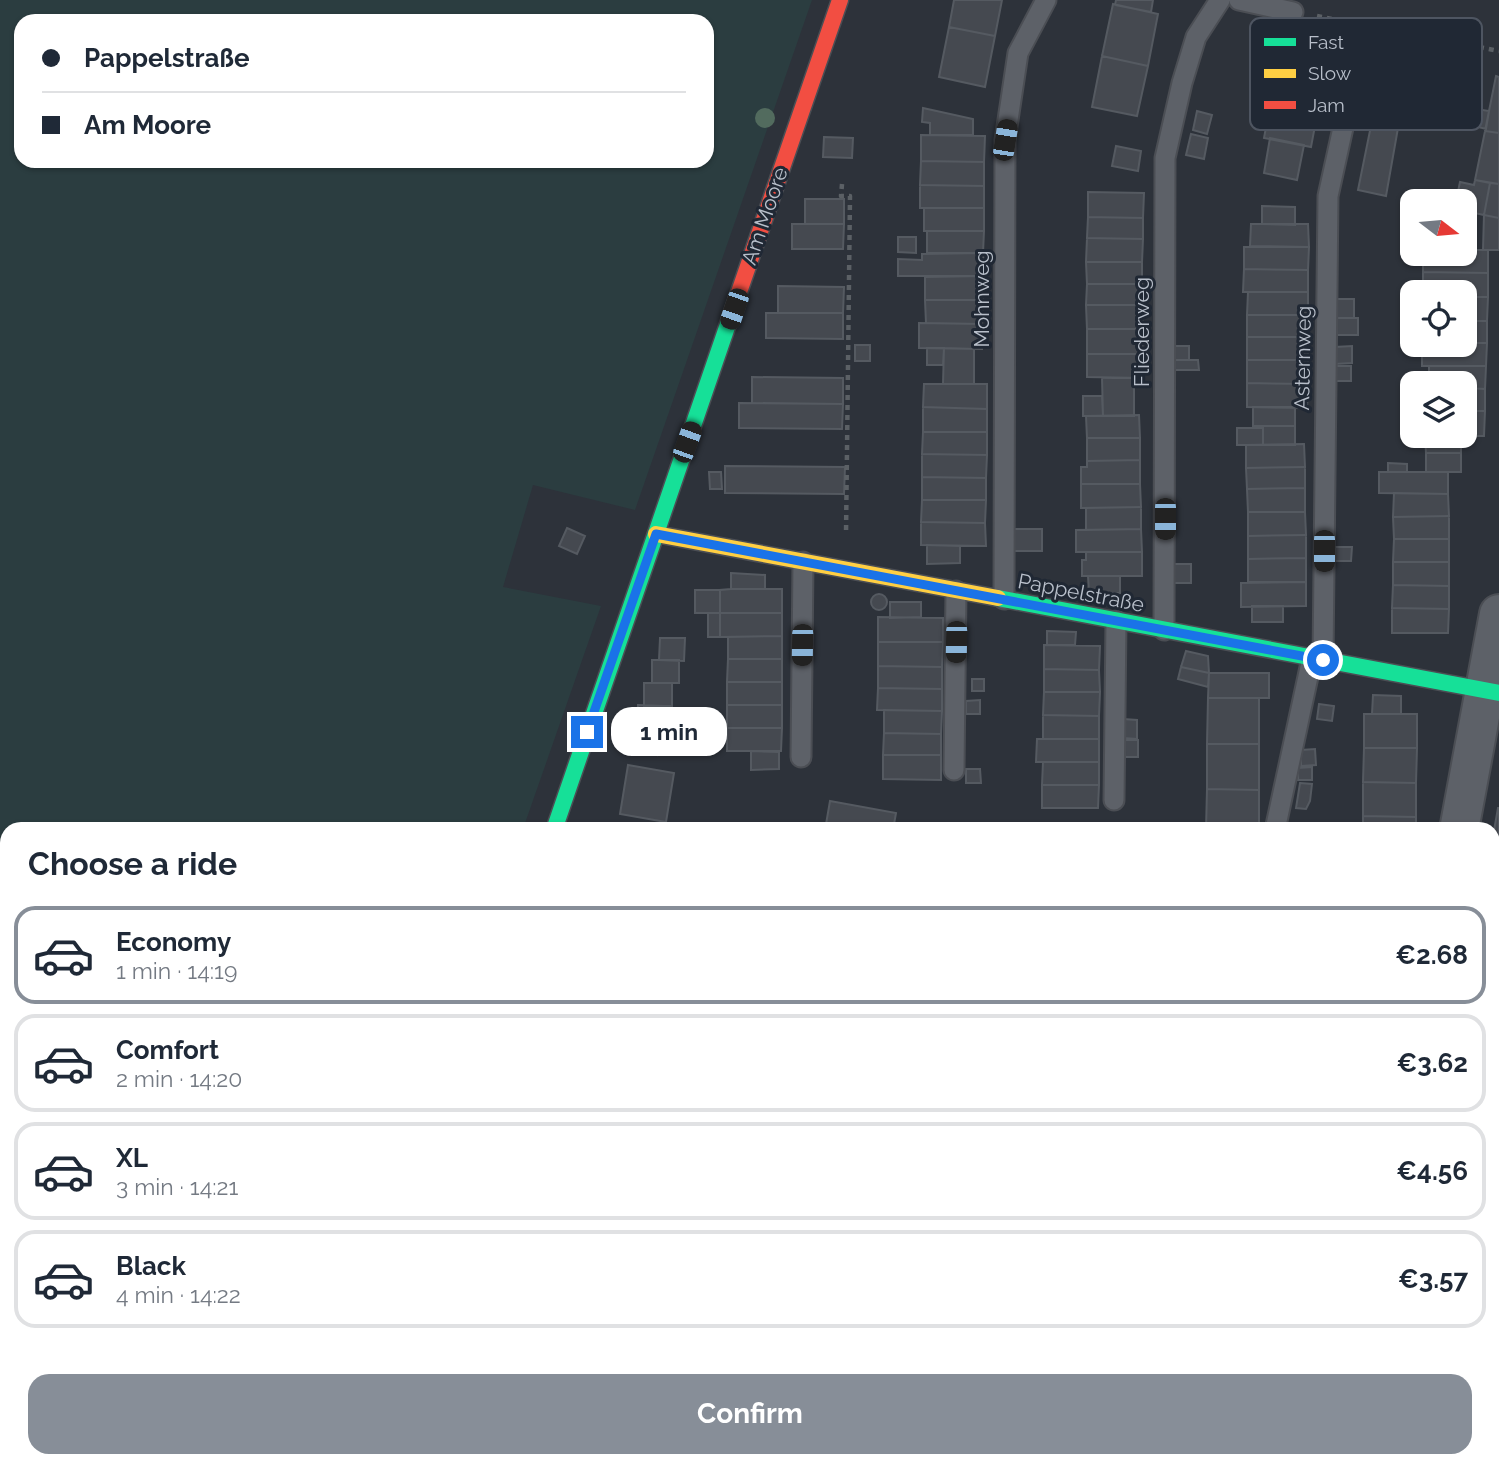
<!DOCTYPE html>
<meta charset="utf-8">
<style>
body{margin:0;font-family:Raleway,sans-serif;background:#f6f6f7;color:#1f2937;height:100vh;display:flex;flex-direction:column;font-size:26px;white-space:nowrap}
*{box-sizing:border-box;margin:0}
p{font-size:23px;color:#747a83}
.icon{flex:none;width:38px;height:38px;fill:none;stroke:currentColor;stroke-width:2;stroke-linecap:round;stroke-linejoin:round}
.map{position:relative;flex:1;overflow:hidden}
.drawer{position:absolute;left:0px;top:822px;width:1500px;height:646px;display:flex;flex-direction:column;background:#fff;border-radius:21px 21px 0 0;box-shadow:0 2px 5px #0004}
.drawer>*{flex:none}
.top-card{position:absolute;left:14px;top:14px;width:700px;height:154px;border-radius:21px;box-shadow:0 2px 5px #0004;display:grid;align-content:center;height:154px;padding:0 28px;background:#fff}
.needle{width:46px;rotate:106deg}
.buttons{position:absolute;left:1400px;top:189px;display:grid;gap:14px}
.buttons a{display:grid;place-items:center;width:77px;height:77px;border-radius:14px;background:#fff;box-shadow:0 2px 5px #0004;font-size:35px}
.end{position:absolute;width:32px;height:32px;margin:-16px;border:9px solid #1a73e8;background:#fff;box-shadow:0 0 0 4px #fff}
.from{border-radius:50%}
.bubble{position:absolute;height:49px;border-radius:21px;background:#fff;box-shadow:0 2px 5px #0004;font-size:23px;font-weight:700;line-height:49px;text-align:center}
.car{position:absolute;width:21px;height:42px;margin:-21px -10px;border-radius:9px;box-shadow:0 0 5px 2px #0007;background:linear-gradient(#222 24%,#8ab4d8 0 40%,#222 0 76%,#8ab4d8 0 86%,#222 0)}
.top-card b{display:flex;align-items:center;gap:24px;height:66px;font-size:26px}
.top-card b+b{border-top:2px solid #e0e1e3}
.top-card i{width:18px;height:18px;background:#1f2937}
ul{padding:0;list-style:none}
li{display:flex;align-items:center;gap:21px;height:98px;margin:0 14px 10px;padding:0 14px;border:4px solid #e0e1e3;border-radius:21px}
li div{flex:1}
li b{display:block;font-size:26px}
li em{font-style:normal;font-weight:700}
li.active{border-color:#878e98}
li>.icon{width:63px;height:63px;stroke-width:1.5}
h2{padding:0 28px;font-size:32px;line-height:84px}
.button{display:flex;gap:14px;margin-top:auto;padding:14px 28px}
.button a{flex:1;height:80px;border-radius:21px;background:#878e98;color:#fff;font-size:28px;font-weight:700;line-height:80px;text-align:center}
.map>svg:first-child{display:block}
.green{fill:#2b3d40;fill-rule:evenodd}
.building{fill:#454950;stroke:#555a61;stroke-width:2}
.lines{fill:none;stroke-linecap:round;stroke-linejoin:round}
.lane-casing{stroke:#4b4e54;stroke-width:23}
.street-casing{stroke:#4b4e54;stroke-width:42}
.fast-casing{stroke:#4b4e54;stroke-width:19}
.slow-casing{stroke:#4b4e54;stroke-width:19}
.jam-casing{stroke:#4b4e54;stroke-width:19}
.path{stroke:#5b6065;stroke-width:4.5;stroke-dasharray:5 5;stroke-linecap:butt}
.lane{stroke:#5d6168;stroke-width:19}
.street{stroke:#5d6168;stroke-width:38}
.fast{stroke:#16e098;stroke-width:16}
.slow{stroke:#ffcf43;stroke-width:16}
.jam{stroke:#f24e42;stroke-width:16}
.tree{fill:#526b5e}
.route{stroke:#1a73e8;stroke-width:9}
.labels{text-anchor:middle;stroke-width:6;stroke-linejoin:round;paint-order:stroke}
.street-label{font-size:21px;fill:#b8bfca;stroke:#202834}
.key{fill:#202834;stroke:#4e5561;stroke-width:2}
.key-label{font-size:19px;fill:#b8bfca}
</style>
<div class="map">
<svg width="1499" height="1467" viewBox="0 0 1499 1467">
<rect width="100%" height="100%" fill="#2d323a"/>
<path class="green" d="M0,0H812L635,510L533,485L503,587L601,606L523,829L7,830V1288L0,1287ZM21,21H707V161H21Z
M0,1349L7,1350V1461H300L298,1467H0Z"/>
<path class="building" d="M954,0H1002L995,36L949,27Z
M1116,0H1153L1151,12L1115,5Z
M1113,4L1158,14L1148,66L1102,56Z
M1274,16L1325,26L1321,44L1270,34Z
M949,27L995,36L985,87L939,77Z
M1102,56L1148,66L1137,116L1092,107Z
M1496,76L1499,77V133L1485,131Z
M1274,85L1321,94L1311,147L1264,138Z
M1375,106L1401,111L1386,196L1358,190Z
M923,108L973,119V135H930V123L922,122Z
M1470,108L1489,111L1486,129L1467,124Z
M1197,111L1212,115L1207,134L1193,130Z
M1485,131L1499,133V184L1475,180Z
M1191,134L1208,138L1204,159L1186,155Z
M921,135L985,136L984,162L921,161Z
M824,137L853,138L852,158L823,157Z
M1270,138L1304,145L1297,180L1264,173Z
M1116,146L1141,151L1138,171L1112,166Z
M921,161L984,162V186L920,185Z
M1475,180L1490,183L1484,215L1465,211V201H1456L1460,182L1474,185Z
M1490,183L1499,184V218L1484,215Z
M920,185L984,186V208H920Z
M1088,192L1144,193L1143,218L1088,217Z
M805,199H844V224H805Z
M1262,206L1295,207V225L1262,224Z
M924,208H984V231H924Z
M1484,215L1499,218V250H1483Z
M1088,217L1143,218V239L1087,238Z
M792,224H844L843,249H792Z
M1251,224H1308L1309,247L1250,246Z
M927,231H984L983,253H927Z
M898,237H916V253L898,252Z
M1087,238L1143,239L1142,262H1086Z
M1244,247H1309L1308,270L1244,269Z
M1465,250H1488V273L1423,272V254H1465Z
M983,253L984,276H898V259L922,260V254Z
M1086,262H1142V284H1087Z
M1244,269L1308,270V292H1243Z
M1423,272L1488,273V297H1465V292H1423Z
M984,276L983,300H925V277Z
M1087,284H1142V305H1086Z
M778,286L844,287L843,313H778Z
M1248,292H1308V315H1247Z
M1465,297H1488L1487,321H1465Z
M1337,299H1354V318H1337Z
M925,300H983L982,324L926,323Z
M1086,305H1142L1143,329H1087Z
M766,313H843V339L766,338Z
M1247,315H1308V337H1247Z
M1337,318H1358V335H1337Z
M1465,321H1487V343H1465Z
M919,323L982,324V349L919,348Z
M1087,329H1143L1142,354H1087Z
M1247,337H1308V360H1247Z
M1465,343H1487L1486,366H1422V345H1465Z
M855,345H870V361H855Z
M1174,346H1189V360H1175Z
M1352,346V363L1335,364V347Z
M927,348H944L943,365H927Z
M944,348L974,349V384H943Z
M1087,354H1142V378L1087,377Z
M1175,360H1198L1199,370H1175Z
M1247,360H1308V384L1247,383Z
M1336,366H1351V381H1336Z
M1429,366H1486L1485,389L1465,388V383H1429Z
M752,377L843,378V404L752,403Z
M1102,378H1134V416H1103Z
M1247,383L1308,384L1307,408L1247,407Z
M924,384H987V409L923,407Z
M1465,388L1485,389V411H1465Z
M1083,396H1102L1103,416H1083Z
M739,403L843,404L842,429L739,428Z
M923,407L987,409V432H923Z
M1253,407H1295V426H1253Z
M1465,411H1485L1484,436H1465Z
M1139,415L1140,438H1087L1086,416Z
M1263,426H1295V445H1263Z
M1237,428H1263V445H1237Z
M923,432H987V455L922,454Z
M1425,436H1461V453H1426Z
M1087,438H1140V460L1087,461Z
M1304,444L1305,467L1246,468V445Z
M1426,453H1461V472H1426Z
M922,454L987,455L986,478L922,477Z
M1140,460V484H1081V467H1087V461Z
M1388,463L1407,464V472H1388Z
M725,466L845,467L844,494L725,493Z
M1305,467V488L1247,489L1246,468Z
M709,472H721L722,489H710Z
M1379,472H1448V494L1379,493Z
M922,477L986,478V500H922Z
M1081,484H1140L1141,507L1081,508Z
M1305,488V512H1248L1247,489Z
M1394,493L1448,494L1449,516L1393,517Z
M922,500H986L985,523L921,522Z
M1141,507V529L1086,530V508Z
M1248,512H1305L1306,535L1248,536Z
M1449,516V539H1394L1393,517Z
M921,522L985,523L986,546L921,545Z
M567,528L585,536L577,554L559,546Z
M1012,529H1042V551H1012Z
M1141,529L1142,552H1076V530Z
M1306,535V558L1248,559V536Z
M1394,539H1449V562H1393Z
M927,545L960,546V563L927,564Z
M1335,547H1352L1351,561H1335Z
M1086,552H1142V576H1082V560H1086Z
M1306,558V582H1248V559Z
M1393,562H1449V586L1393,585Z
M1172,564H1191V583H1173Z
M731,573L765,575V589H731Z
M1088,576H1120V593H1089Z
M1306,582V606L1241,607V583Z
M1393,585L1449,586V609L1392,608Z
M731,589H782V613H720V590Z
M695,590H720V613H695Z
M871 602a8 8 0 1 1 16 0a8 8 0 1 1-16 0Z
M890,602H921V617L890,618Z
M1252,606H1283V622H1252Z
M1392,608L1449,609L1448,633H1392Z
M708,613H720V637H708Z
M720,613H782V636L720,637Z
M878,617L943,618V642H878Z
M1047,631L1076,632L1075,645H1047Z
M782,636V659H728V637Z
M660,638H685L684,661L659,660Z
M878,642H943L942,667L878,666Z
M1044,645L1100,646L1099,670L1044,669Z
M1186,651L1208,656L1209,673L1181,667Z
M728,659H782V682H727Z
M652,660H679V683H652Z
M878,666L942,667V689L878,688Z
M1181,667L1209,673L1208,687L1178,679Z
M1044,669L1099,670L1100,692H1044Z
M1209,673H1269V698H1208Z
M972,679H984V691H972Z
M727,682H782V705H727Z
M644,683H672V706H644Z
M878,688L942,689V711L877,710Z
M1044,692H1100L1099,716L1043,715Z
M1373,695L1401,696V714H1372Z
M1208,698H1259V744H1207Z
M980,700V714H966V701Z
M1319,704L1334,706L1332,721L1317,719Z
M638,705L664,706V714H673V730L637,729Z
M727,705H782V728H727Z
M884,710L942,711L941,734L884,733Z
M1364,714H1417V748H1364Z
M1043,715L1099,716V739H1043Z
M1123,719L1137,720V739L1123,738Z
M727,728H782L781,751H727Z
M629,729L657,730V755L629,749Z
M884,733L941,734V755H883Z
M1037,739H1099V762H1036Z
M1125,740H1138V757H1125Z
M1207,744H1259V790L1207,789Z
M1364,748H1417L1416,783L1363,782Z
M1315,749L1316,765L1301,766V750Z
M751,751L779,752V769L751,770Z
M883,755H941V780L883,779Z
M1043,762H1099V785H1042Z
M628,765L674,773L666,822L620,814Z
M1312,767V780H1298V768Z
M966,769H980L981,783H966Z
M1363,782L1416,783V817L1363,816Z
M1300,783L1312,784L1310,801L1306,809L1296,808Z
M1042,785H1099L1098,808H1042Z
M1207,789L1259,790V830H1206Z
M830,801L896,813L893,830H825Z
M1498,808H1499V856L1493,855V836Z
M1363,816L1416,817V830H1363Z
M1493,880L1499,881V930L1493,929Z
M1493,960L1499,961V1009L1493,1008Z
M1493,1036L1499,1037V1086L1493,1085Z
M1496,1154L1499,1155V1185L1493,1184Z
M419,1461H443L459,1467H416Z
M1117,1461H1148V1467H1117Z
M1208,1461H1282L1281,1467H1207Z
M1377,1461H1423L1421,1467H1376Z
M1423,1461H1447L1446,1467H1421Z"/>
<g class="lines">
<g class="lane-casing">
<path id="lane" d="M1239,0L1293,12
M1004,599L1005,140L1018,53L1046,0
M1164,630L1165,158L1182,83L1196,37L1220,0
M1323,660L1328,196L1348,105L1374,68L1392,30L1457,43
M801,757L803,562
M954,770L956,591
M1114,800L1116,621
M1275,830L1312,658
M736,1467L737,1461
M1011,1467V1461
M1172,1467L1173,1461"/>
</g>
<g class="street-casing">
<path id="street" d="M1459,830L1499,614
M1493,1120L1499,1121
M0,1320L7,1321
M876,1461L910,1467
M329,1467L331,1461
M1339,1467L1340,1461"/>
</g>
<g class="fast-casing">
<path id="fast" d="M998,598L1499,693
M554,830L737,298"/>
</g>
<g class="slow-casing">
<path id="slow" d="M656,534L998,598"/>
</g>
<g class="jam-casing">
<path id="jam" d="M737,298L840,0"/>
</g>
<path class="path" d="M1317,16L1367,26
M1479,47L1499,51
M842,184L841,196H850L846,535"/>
<use href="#lane" class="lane"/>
<use href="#street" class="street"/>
<use href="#fast" class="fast"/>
<use href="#slow" class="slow"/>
<use href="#jam" class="jam"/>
</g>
<circle class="tree" cx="765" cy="118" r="10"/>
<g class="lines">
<path class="route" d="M587,732L656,534L1323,660"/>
</g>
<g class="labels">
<g class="street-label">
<text transform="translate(765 216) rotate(-71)" y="7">Am Moore</text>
<text transform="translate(982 299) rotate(-90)" y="7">Mohnweg</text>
<text transform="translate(1142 332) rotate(-90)" y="7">Fliederweg</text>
<text transform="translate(1303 358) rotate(-89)" y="7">Asternweg</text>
<text transform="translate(1081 593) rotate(11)" y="7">Pappelstraße</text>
</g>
</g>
<rect x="1250" y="18" width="232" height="112" rx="10" class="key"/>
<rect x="1264" y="38" width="32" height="8" fill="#16e098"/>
<rect x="1264" y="69" width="32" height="9" fill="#ffcf43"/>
<rect x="1264" y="101" width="32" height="8" fill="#f24e42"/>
<g class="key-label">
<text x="1308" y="49">Fast</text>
<text x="1308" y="80">Slow</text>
<text x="1308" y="112">Jam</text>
</g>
</svg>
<div class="buttons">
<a><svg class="needle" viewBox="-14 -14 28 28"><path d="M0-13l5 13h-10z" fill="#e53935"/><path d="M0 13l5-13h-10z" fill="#747a83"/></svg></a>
<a><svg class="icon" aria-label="locate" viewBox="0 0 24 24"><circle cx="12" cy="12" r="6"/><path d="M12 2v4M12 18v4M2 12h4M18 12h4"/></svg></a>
<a><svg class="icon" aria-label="layers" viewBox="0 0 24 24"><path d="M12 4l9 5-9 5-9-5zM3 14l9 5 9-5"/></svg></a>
</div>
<i class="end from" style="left:1323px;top:660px"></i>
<i class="end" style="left:587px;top:732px"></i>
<div class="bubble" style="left:611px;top:707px;width:116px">1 min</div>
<i class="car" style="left:1005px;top:140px;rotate:9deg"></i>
<i class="car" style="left:734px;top:309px;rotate:199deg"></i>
<i class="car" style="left:687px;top:442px;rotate:20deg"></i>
<i class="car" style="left:1165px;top:519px;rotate:180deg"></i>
<i class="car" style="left:1324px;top:551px;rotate:180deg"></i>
<i class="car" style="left:956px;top:642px;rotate:181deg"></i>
<i class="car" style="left:802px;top:645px;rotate:181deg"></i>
<div class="top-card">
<b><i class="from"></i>Pappelstraße</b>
<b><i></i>Am Moore</b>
</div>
<section class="drawer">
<h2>Choose a ride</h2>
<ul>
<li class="active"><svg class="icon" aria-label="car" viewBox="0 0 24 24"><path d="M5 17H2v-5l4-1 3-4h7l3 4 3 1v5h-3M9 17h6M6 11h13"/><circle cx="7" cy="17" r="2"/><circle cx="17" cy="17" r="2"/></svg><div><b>Economy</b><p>1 min · 14:19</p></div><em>€2.68</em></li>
<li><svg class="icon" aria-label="car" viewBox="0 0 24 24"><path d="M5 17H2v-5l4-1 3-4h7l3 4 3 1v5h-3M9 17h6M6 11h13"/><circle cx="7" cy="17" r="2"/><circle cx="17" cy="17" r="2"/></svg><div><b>Comfort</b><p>2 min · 14:20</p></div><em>€3.62</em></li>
<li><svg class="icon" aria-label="car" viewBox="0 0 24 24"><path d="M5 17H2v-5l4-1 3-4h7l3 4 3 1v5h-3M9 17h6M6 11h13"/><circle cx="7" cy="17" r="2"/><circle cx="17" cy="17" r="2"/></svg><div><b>XL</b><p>3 min · 14:21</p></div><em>€4.56</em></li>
<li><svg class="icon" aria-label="car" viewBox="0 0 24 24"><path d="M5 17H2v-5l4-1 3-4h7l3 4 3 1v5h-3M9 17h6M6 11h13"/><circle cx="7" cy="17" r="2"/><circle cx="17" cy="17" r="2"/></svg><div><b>Black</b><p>4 min · 14:22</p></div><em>€3.57</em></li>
</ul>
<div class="button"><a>Confirm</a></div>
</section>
</div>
